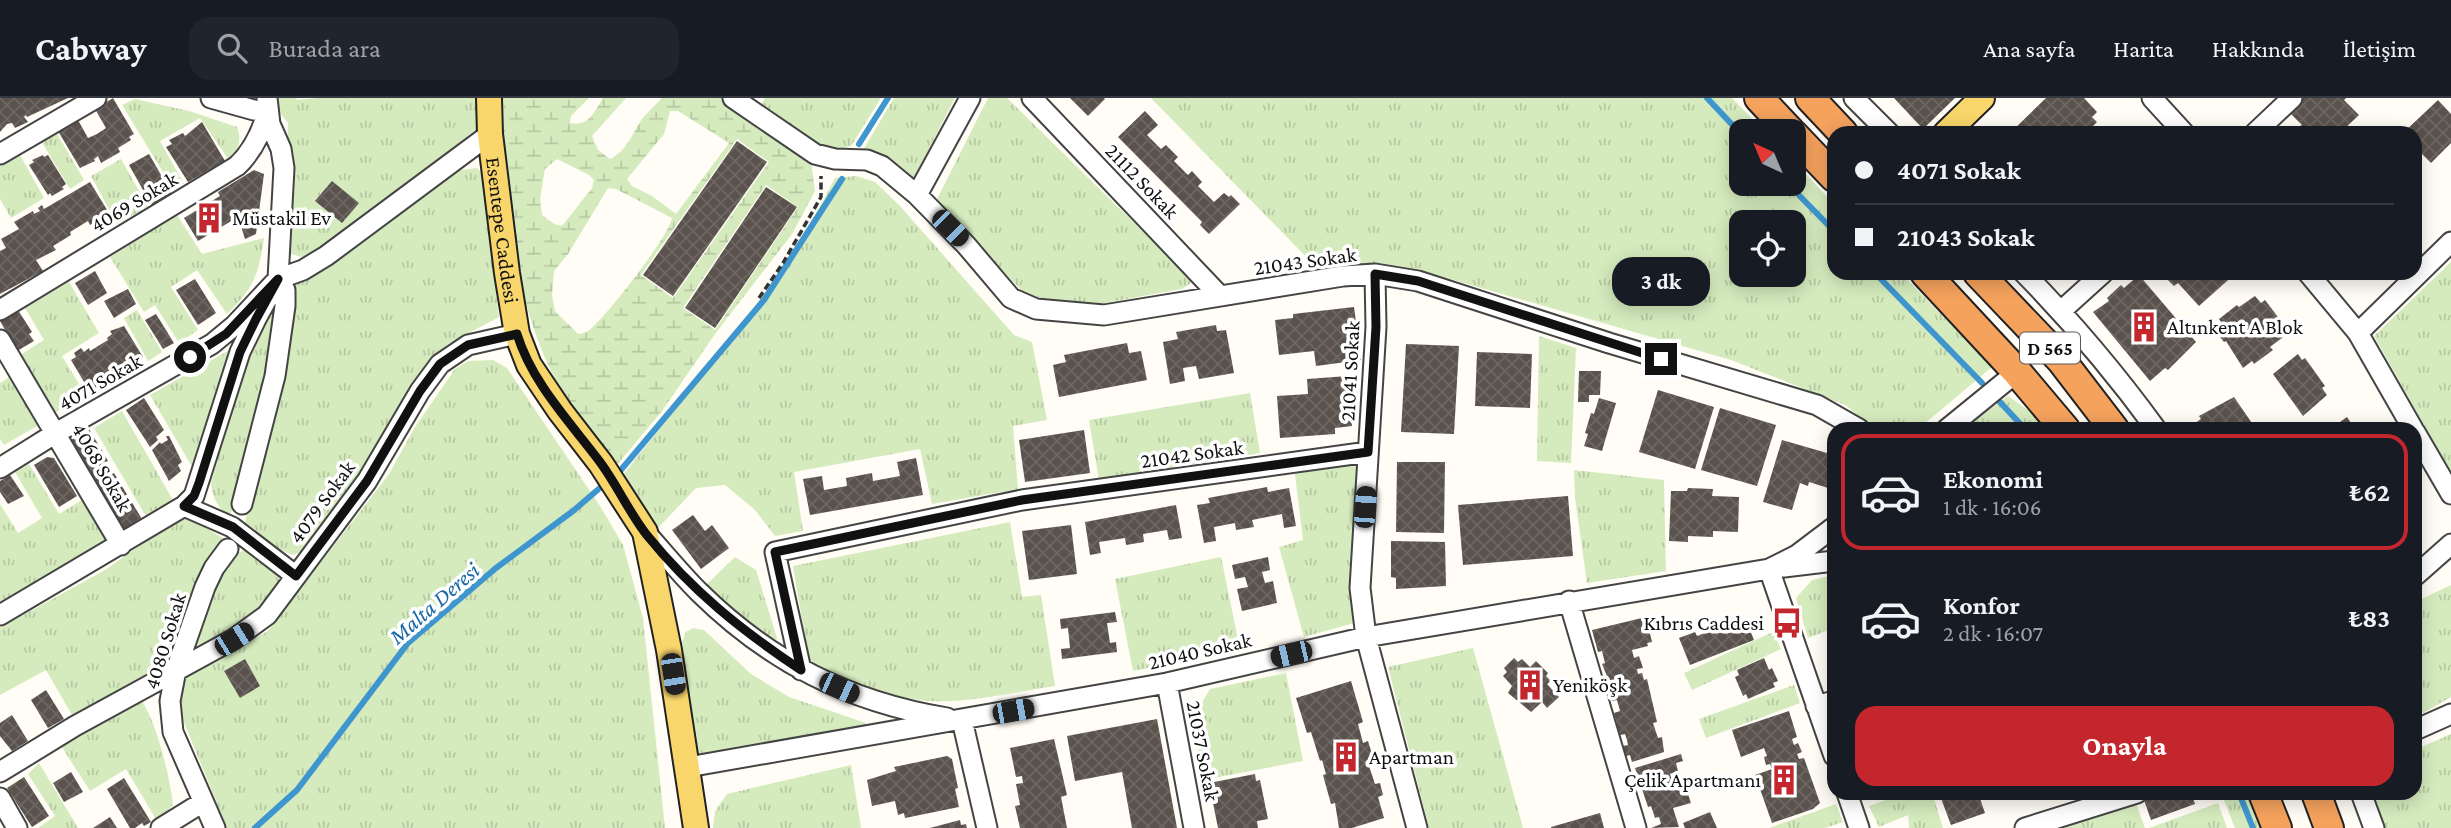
<!DOCTYPE html>
<html lang="tr">
<meta charset="utf-8">
<style>
body{margin:0;font-family:"Crimson Pro",serif;background:#20242c;color:#f1f3f6;height:100vh;display:flex;flex-direction:column;font-size:26px;white-space:nowrap}
*{box-sizing:border-box;margin:0}
p{font-size:23px;color:#9ea1a6}
.icon{flex:none;width:38px;height:38px;fill:none;stroke:currentColor;stroke-width:2;stroke-linecap:round;stroke-linejoin:round}
.map{position:relative;flex:1;overflow:hidden}
.side{position:absolute;left:1827px;top:324px;width:595px;height:378px;display:flex;flex-direction:column;background:#171b24;border-radius:21px;box-shadow:0 4px 18px #0003}
.side>*{flex:none}
.banner{position:absolute;left:1827px;top:28px;width:595px;height:154px;border-radius:21px;box-shadow:0 4px 18px #0003;display:grid;align-content:center;height:154px;padding:0 28px;background:#171b24}
.needle{width:46px;rotate:316deg}
.buttons{position:absolute;left:1729px;top:21px;display:grid;gap:14px}
.buttons a{display:grid;place-items:center;width:77px;height:77px;border-radius:14px;background:#171b24;box-shadow:0 4px 18px #0003;font-size:35px}
.end{position:absolute;width:32px;height:32px;margin:-16px;border:9px solid #111;background:#fff;box-shadow:0 0 0 4px #fff}
.from{border-radius:50%}
.bubble{position:absolute;height:49px;border-radius:21px;background:#171b24;box-shadow:0 4px 18px #0003;font-size:23px;font-weight:700;line-height:49px;text-align:center}
.car{position:absolute;width:21px;height:42px;margin:-21px -10px;border-radius:9px;box-shadow:0 0 5px 2px #0007;background:linear-gradient(#222 24%,#8ab4d8 0 40%,#222 0 76%,#8ab4d8 0 86%,#222 0)}
.banner b{display:flex;align-items:center;gap:24px;height:66px;font-size:26px}
.banner b+b{border-top:2px solid #363941}
.banner i{width:18px;height:18px;background:#f1f3f6}
ul{padding:12px 0 0;list-style:none}
li{display:flex;align-items:center;gap:21px;height:116px;margin:0 14px 10px;padding:0 14px;border:4px solid transparent;border-radius:21px}
li div{flex:1}
li b{display:block;font-size:26px}
li em{font-style:normal;font-weight:700}
li.on{border-color:#c4262e}
li>.icon{width:63px;height:63px;stroke-width:1.5}
.primary-button{display:flex;gap:14px;margin-top:auto;padding:14px 28px}
.primary-button a{flex:1;height:80px;border-radius:21px;background:#c4262e;color:#fff;font-size:28px;font-weight:700;line-height:80px;text-align:center}
header{display:flex;align-items:center;gap:42px;box-sizing:border-box;height:98px;padding:0 35px;background:#171b24;border-bottom:2px solid #363941}
header strong{font-size:33px}
nav{display:flex;gap:38px;margin-inline-start:auto;font-size:24px}
.search{width:490px;height:63px;background:#20242c;display:flex;align-items:center;gap:18px;box-sizing:border-box;padding:0 24px;border-radius:21px;color:#9ea1a6;font-size:26px}
.map>svg:first-child{display:block}
.grass{fill:url(#grass-tufts);fill-rule:evenodd}
.wetland{fill:url(#wetland-marsh);fill-rule:evenodd}
.lines{fill:none;stroke-linecap:round;stroke-linejoin:round}
.stream{stroke:#3f96cf;stroke-width:6}
.building{fill:url(#building-cross-hatch)}
.minor-casing{stroke:#444;stroke-width:23}
.major-casing{stroke:#222;stroke-width:28}
.highway-casing{stroke:#222;stroke-width:32}
.path{stroke:#333;stroke-width:3.5;stroke-dasharray:7 3.5;stroke-linecap:butt}
.minor{stroke:#fff;stroke-width:19}
.major{stroke:#f9d66b;stroke-width:24}
.highway{stroke:#f5a25d;stroke-width:28}
.route{stroke:#111;stroke-width:9}
.labels{text-anchor:middle;stroke-width:7;stroke-linejoin:round;paint-order:stroke}
.shield{fill:#fff;stroke:#585858;stroke-width:2}
.shield-label{font-size:19px;font-weight:bold;fill:#111}
.street-label{font-size:21px;fill:#111;stroke:#fff}
.poi-label{font-size:21px;fill:#111;stroke:#fff;text-anchor:start}
.water-label{font-size:23px;font-style:italic;fill:#1768a6;stroke:#fff}
</style>
<header>
<strong>Cabway</strong>
<div class="search"><svg class="icon" aria-label="search" viewBox="0 0 24 24"><circle cx="10" cy="10" r="6"/><path d="M15 15l6 6"/></svg>Burada ara</div>
<nav><a>Ana sayfa</a><a>Harita</a><a>Hakkında</a><a>İletişim</a></nav>
</header>
<div class="map">
<svg width="2451" height="730" viewBox="0 0 2451 730">
<defs>
<pattern id="grass-tufts" width="24" height="20" patternUnits="userSpaceOnUse" patternTransform="scale(1.75)"><rect width="24" height="20" fill="#d5ebbd"/><path d="M3 7l-1-3M5 7V3M7 7l1-3M15 17l-1-3M17 17v-4M19 17l1-3" fill="none" stroke="#b6c8a1"/></pattern>
<pattern id="wetland-marsh" width="20" height="14" patternUnits="userSpaceOnUse" patternTransform="scale(1.75)"><rect width="20" height="14" fill="#d5ebbd"/><path d="M1 5h8M5 5V1M11 12h8M15 12V8" fill="none" stroke="#b6c8a1"/></pattern>
<pattern id="building-cross-hatch" width="8" height="8" patternUnits="userSpaceOnUse" patternTransform="scale(1.75)"><rect width="8" height="8" fill="#5a524d"/><path d="M0 0l8 8M0 8l8-8" fill="none" stroke="#6d6662"/></pattern>
</defs>
<rect width="100%" height="100%" fill="#fffdf5"/>
<path class="grass" d="M273,0H296L297,2L318,0H475L478,30L329,146L301,159L286,154L288,25L274,7Z
M765,0H881L851,48L835,52L816,47L758,12Z
M894,0H955L913,82L885,62L863,52Z
M988,0H1007L1184,174L1191,185L1182,191L1099,206L1056,203L1025,196L936,103Z
M1151,0H1732L1764,33H1741V86H1794V64L1834,106V175H1901L1992,269L1918,331H1876L1845,307L1731,262L1450,181L1371,168L1319,172ZM1741,124H1794V177H1741Z
M135,1L189,13L237,29C242,42 239,52 229,62L200,20L160,43L184,86L174,92L122,7Z
M56,34L84,82L70,91L41,43Z
M20,57L44,100L11,120L0,101V68Z
M121,61L148,109L117,126L91,78Z
M477,70L483,76L499,219L448,246L433,261L355,380L303,453L293,457L272,449L245,425L292,186L311,179L437,83L460,72Z
M856,78L875,84L899,107L1014,237L1032,244L1047,322L1013,328L1018,391L932,406L920,351L794,374L803,433L775,438L755,412L725,387L696,390L657,431L623,377C696,284 782,186 835,80Z
M177,117L202,156L264,140C259,176 253,191 227,216L197,172L171,189L198,232L179,245L155,207L144,214L110,159Z
M2451,164V375L2374,238Z
M69,184L99,235L62,258L85,296L55,315L20,257L44,242L25,210Z
M275,202L283,208L237,399L229,419C218,409 212,400 211,385L244,270Z
M137,212L162,254L148,263L124,220Z
M1539,238L1576,250L1571,365L1537,363Z
M233,250L194,372L150,297Z
M493,262L507,270L600,408L623,447L643,520L665,730H227L181,617L182,581L268,533L389,376L415,329L455,271L468,263Z
M11,278L39,327L4,347L0,341V285Z
M1250,295L1260,355L1099,382L1089,322Z
M2008,298L2055,331H1962Z
M122,313L174,404L147,420L94,330Z
M1352,365L1359,374L1352,487L1354,525L1304,539L1279,449L1303,442L1295,376Z
M29,366L59,416L82,402L107,443L0,508V406L18,435L42,420L15,374Z
M1574,372L1664,382L1666,473L1587,485L1575,400Z
M184,417L226,442L210,468L163,563L142,584L72,617L46,572L0,597V530L105,472Z
M1010,424L1022,499L1041,497L1055,588C1015,594 972,605 931,603C889,601 849,583 810,569L793,468Z
M247,451C257,458 276,466 279,480C285,509 216,542 193,549L223,467L234,457Z
M735,459L756,472L777,540L771,546L704,489Z
M1221,459L1240,551L1133,573L1115,481Z
M1834,477V530L1808,540L1796,500L1812,482Z
M2451,487V599L2423,615L2415,600V504Z
M693,530L704,532L751,576L789,599L866,625L863,631L694,657L682,544L686,534Z
M1773,534L1781,551L1692,592L1684,575Z
M1473,550L1522,726L1523,730H1429L1388,569Z
M1286,575L1303,663L1203,682L1193,620L1210,591Z
M1794,587L1800,605L1706,640L1699,621Z
M141,601C158,629 169,675 173,707L157,723L126,671L90,693L60,646Z
M2451,636V730H2385L2369,695H2415V652Z
M39,665L78,730H38L55,718L28,676Z
M851,667L861,730H713L715,713L727,696Z
M1904,695H1932L1943,730H1909L1908,717L1879,729L1869,708Z
M2221,695H2253L2267,730H2235Z
M2135,702L2145,730H2056Z
M2218,705L2227,730H2149Z
M1836,706L1843,724L1825,730H1769Z"/>
<path class="wetland" d="M503,0H589L571,18L570,25C589,29 594,14 603,0H626L592,38L598,52L610,61C627,53 632,36 642,21C648,14 655,7 662,0H726L768,30L777,43L792,49L811,63L815,93L792,136L715,236L662,313L616,368C598,342 569,309 555,281C511,196 505,94 503,0ZM670,13H678L729,45L676,116L652,98L632,88L627,81L664,36ZM737,41L769,64L673,200L641,177ZM557,61L589,77L594,82L592,90L562,128L554,126L542,117L540,101L545,71ZM766,87L798,109L715,232L683,210ZM608,90L616,91L672,120C670,137 604,222 588,233C584,235 583,235 578,236L555,213L552,197L554,173L568,156Z"/>
<g class="lines">
<path class="stream" d="M1707,0L1741,36
M859,46L888,0
M1788,86L1834,133
M1875,175L1982,285
M1999,303L2025,331
M620,373L764,202L842,81
M2239,695L2253,730
M255,730L297,692L408,545L496,470L573,413L601,389"/>
</g>
<path class="building" d="M0,0H68L27,19L26,17L24,19L28,24L15,30L12,25L7,26L0,34Z
M113,0L134,36L129,39L131,42L118,50L120,54L101,65L98,58L94,61L95,63L80,70L58,33L78,22L88,40L97,36L106,30L95,11Z
M1070,0H1104L1105,1L1088,18Z
M1894,0H1955L1923,31Z
M2046,0H2084L2097,14L2092,19L2097,24L2086,35H2010Z
M2298,0H2346L2344,2L2359,17L2340,35H2304L2298,29L2302,27L2286,11Z
M2438,2L2451,16V45L2431,65L2415,49V35H2403Z
M1145,13L1158,27L1147,37L1161,51L1166,47L1178,59L1174,63L1188,77L1192,73L1202,84L1198,88L1214,104L1224,95L1229,99L1231,97L1240,106L1209,136L1200,127L1202,124L1118,39Z
M202,24L225,63L188,84L166,49L172,46L169,42L183,35L185,38Z
M737,43L767,64L673,198L643,177Z
M149,56L172,96L152,108L129,67Z
M43,57L44,59L48,57L66,86L62,89L64,91L52,98L50,95L48,97L29,67L34,64L32,62Z
M254,72L264,76L256,136L245,141L238,119L198,143L184,120L220,98L218,94Z
M332,83L359,105L342,125L315,103Z
M90,84L109,115L90,127L88,123L70,134L71,137L53,148L56,152L36,162L43,173L0,196V153L6,150L1,141L19,131L14,124L33,113L34,116L40,113L38,110L42,107L44,111Z
M766,89L797,109L715,230L685,210Z
M95,173L107,195L88,207L75,185Z
M2161,175H2236L2199,208L2178,185L2174,188Z
M2139,177L2196,244L2168,272L2165,270L2150,283L2093,214L2109,203L2107,200L2121,187L2124,190Z
M195,181L216,215L198,227L176,192Z
M128,191L136,206L114,220L104,203Z
M2255,198L2261,205L2265,202L2284,227L2280,230L2286,237L2270,249L2273,252L2254,266L2252,263L2243,270L2226,243L2224,244L2213,230L2221,224L2219,221L2237,207L2239,209Z
M1354,209L1361,262L1316,268L1314,253L1279,257L1275,222L1293,220V216Z
M18,212L32,234L29,236L34,243L17,253L0,223Z
M156,216L174,245L163,251L145,222Z
M1216,227L1217,233L1226,232L1234,275L1199,281L1196,268L1183,270L1185,283L1170,286L1163,244L1178,241L1176,234Z
M124,228L143,259L125,271L128,277L111,287L109,282L90,294L71,262L76,259L74,255L81,250L84,254L89,250L90,253L108,242L107,240L112,236L110,233Z
M1127,245L1129,255L1141,253L1147,282L1059,299L1053,267L1066,264L1064,257Z
M1406,246L1459,248L1454,336L1401,334Z
M1477,254L1532,256L1530,310L1475,308Z
M2298,256L2302,262L2305,260L2325,288L2322,290L2327,297L2303,318L2273,276Z
M1579,273H1601L1600,297H1589V304H1578Z
M1348,278L1352,328L1335,330V336L1280,340L1277,298L1308,296L1307,281Z
M1658,292L1714,309L1695,371L1639,354Z
M2234,299L2256,331H2186L2201,321L2199,318Z
M144,300L164,332L156,339L158,342L150,349L126,312Z
M1599,300L1616,305L1602,353L1584,348L1588,336L1585,335L1591,315L1594,316Z
M1720,310L1776,327L1757,388L1701,372Z
M2347,319L2355,331H2330Z
M89,331L108,363L102,365L109,377L114,375L142,421L124,432L71,342Z
M1084,332L1090,375L1025,384L1019,342Z
M166,338H169L182,364L178,367L181,373L169,383L152,352L160,344L161,346L168,342Z
M1782,342L1834,357V372L1828,390L1809,384L1808,388L1800,385L1792,412L1763,404Z
M47,359L54,360L77,398L59,409L34,367Z
M916,360L923,397L810,417L803,381L822,378L824,392L847,388L846,380L872,375L873,383L900,378L897,364Z
M1397,364H1445L1444,435L1396,434Z
M10,377L24,398L8,406L0,394V383Z
M1267,389L1268,394L1289,390L1296,428L1284,430L1282,416L1252,422L1254,429L1236,432L1235,425L1214,429L1216,443L1204,445L1197,407L1210,405L1208,400Z
M1688,390L1713,391L1712,398L1739,399L1738,434L1713,433V439L1688,438V444L1669,443L1671,393H1687Z
M1568,398L1573,458L1463,467L1458,407Z
M1176,407L1182,440L1169,442L1167,432L1143,436L1144,444L1126,447L1125,440L1099,444L1101,455L1090,457L1085,424Z
M693,417L705,433L712,427L729,450L701,471L672,432Z
M1071,427L1077,476L1029,482L1022,433Z
M1391,443L1445,444L1446,488L1396,491V480L1391,479Z
M1268,459L1270,472L1262,474L1265,485L1273,483L1277,505L1242,513L1237,491L1248,489L1245,479L1235,481L1232,467Z
M1115,514L1117,524L1107,525L1110,545L1116,544L1117,554L1062,561L1061,551L1070,550L1068,530L1061,531L1060,521Z
M1739,517L1744,528L1748,527L1754,542L1690,567L1679,540L1695,534L1697,538L1710,533L1709,529Z
M1646,519L1652,544L1647,545L1648,548L1632,552L1634,560L1639,558L1643,570L1637,571L1638,576L1642,575L1644,582L1647,581L1657,624L1653,625L1658,640L1662,639L1664,654L1632,664L1630,657L1626,658L1623,648L1628,647L1627,642L1625,636L1620,637L1614,615L1620,613L1617,602L1612,603L1608,591L1612,590L1602,566L1605,565L1602,553L1598,554L1592,532Z
M1514,560L1518,564L1522,561L1530,569L1536,563L1548,575L1546,578L1551,583L1547,586L1559,599L1547,610L1542,604L1531,614L1508,595L1512,588L1503,578L1507,574L1504,570Z
M1764,560L1769,572L1772,570L1778,583L1773,585L1775,589L1748,601L1746,596L1743,598L1735,579L1739,577L1737,572Z
M245,561L260,588L240,600L224,573Z
M1351,583L1363,624L1358,626L1363,645L1368,643L1375,666L1369,668L1375,686L1380,685L1383,697L1378,699L1384,720L1352,730H1339L1335,705L1331,706L1323,677L1326,676L1322,662L1320,663L1311,634L1307,635L1296,600Z
M46,592L64,621L48,630L31,602Z
M1789,613L1797,639L1792,641L1794,647L1798,645L1802,654L1797,656L1799,661L1804,660L1820,705L1813,711L1772,725L1755,677L1772,671L1770,666L1766,667L1764,659L1767,658L1764,650L1741,659L1732,632Z
M12,617L28,643L12,653L0,638V625Z
M1157,621L1177,730H1132L1122,674L1075,683L1067,638Z
M1054,641L1067,697L1061,699L1067,730H1020L1015,708L1020,707L1016,686L1023,685L1022,678L1016,679L1010,650Z
M1681,656L1683,663L1676,665L1678,673L1670,676L1674,690L1685,687L1691,705L1673,710L1679,729L1651,730L1661,726L1659,719L1655,720L1651,708L1648,709L1635,670Z
M947,658L952,661L958,690L955,691L959,709L905,720L904,715L898,717L895,703L872,708L867,682L896,673L894,669Z
M71,674L83,694L64,704L53,685Z
M1255,676L1256,683L1260,682L1268,721L1257,723L1258,730H1218L1209,685Z
M24,679L49,718L32,729L7,690Z
M124,680L151,724L144,728L142,725L135,730H130L107,691Z
M1939,695H1978L1985,715L1951,727Z
M2164,695H2191L2195,706L2151,722L2144,702Z
M1710,714L1717,730H1685L1683,725Z
M1600,715L1604,730H1551V729Z
M110,719L117,730H93Z
M960,722L961,727L966,726L967,730H930Z"/>
<g class="lines">
<g class="minor-casing">
<path id="minor" d="M733,0L815,56L835,61L867,62L882,68L917,97L966,147L1011,200L1036,211L1104,217L1343,178L1375,176L1418,183L1609,245L1817,307L1859,331
M1032,0L1220,198
M1854,0L1889,35
M2152,0L2184,35
M2255,35L2292,0
M0,56L96,0
M917,97L970,0
M2024,175C2072,224 2116,276 2156,331
M2308,175L2358,235L2413,331
M1375,176L1376,229L1360,490L1366,539L1417,730
M0,212L237,68C252,54 262,33 268,13L254,12L211,0
M2061,213L2103,175
M2358,235L2451,144
M0,242L121,447
M1947,331L2017,274
M2415,334L2451,396
M0,370L56,335L212,246L235,227L278,181L303,172L326,158L490,36
M242,406L275,278L285,208V192L278,181
M184,408L232,429L296,478
M645,434C663,454 680,475 699,494C770,564 849,604 947,620
M1784,469L1834,463
M1769,471L1834,658
M2415,478L2451,446
M1569,503L1636,730
M0,517L184,408L194,398L240,254L256,221L278,181L284,70L281,51L270,26L267,0
M801,572L775,454L1022,402L1368,354
M1167,585L1194,730
M1816,608L1834,603
M962,622L987,730
M2415,632L2451,616
M688,669L1167,585L1366,539L1769,471L1797,457L1834,429
M0,674L75,628L234,541L267,517L367,383L420,293L440,266L468,247L517,236
M1847,695L1859,730
M2361,695L2374,730
M0,700L17,730
M161,730L203,704
M215,730L173,634L170,603L176,572L205,489L214,470L228,451
M2025,730L2137,695"/>
</g>
<g class="major-casing">
<g id="major">
<path id="s1" d="M489,0L490,36L507,175L517,236L529,267L560,313L601,366L645,434L669,552L696,730"/>
<path d="M1946,35L1982,0"/>
</g>
</g>
<g class="highway-casing">
<path id="highway" d="M1759,0L1790,33
M1810,0L1843,35
M1794,37L1834,79
M1925,175L2017,274L2065,331
M1978,175L2061,262L2114,331
M2263,695L2277,730
M2316,695L2329,730"/>
</g>
<path class="path" d="M759,200L783,165L821,99V78"/>
<use href="#minor" class="minor"/>
<use href="#major" class="major"/>
<use href="#highway" class="highway"/>
</g>
<g class="lines">
<path class="route" d="M190,259L226,236L278,181L256,221L240,254L199,385L194,398L184,408L233,429L296,478L367,383L420,293L440,266L468,247L517,236C532,285 570,324 600,364C617,387 629,414 646,436C692,493 741,532 801,572L775,454L1022,402L1368,354L1376,229L1375,176L1418,183L1661,261"/>
</g>
<defs>
<g id="building-bare" transform="scale(2.415)"><path d="M-4-6H4V6H1V3H-1V6H-4ZM-2.5-4.3h1.7v1.8h-1.7ZM.8-4.3h1.7v1.8H.8ZM-2.5-1h1.7V.8h-1.7ZM.8-1h1.7V.8H.8Z" fill="#c4262e" stroke="#fff" stroke-width="2.5" paint-order="stroke"/></g>
<g id="bus-bare" transform="scale(2.415)"><path d="M-5-6H5V4H4V6H2V4H-2V6H-4V4H-5ZM-3.5-4V0h7V-4ZM-3.5 1.2v1.5H-2V1.2ZM2 1.2v1.5H3.5V1.2Z" fill="#c4262e" stroke="#fff" stroke-width="2.5" paint-order="stroke"/></g>
</defs>
<g fill-rule="evenodd">
<use href="#building-bare" x="209" y="120"/>
<use href="#building-bare" x="2144" y="229"/>
<use href="#bus-bare" x="1787" y="525"/>
<use href="#building-bare" x="1530" y="587"/>
<use href="#building-bare" x="1346" y="659"/>
<use href="#building-bare" x="1784" y="682"/>
</g>
<g class="labels">
<rect class="shield" x="2020" y="234.5" width="60" height="31" rx="5"/>
<g class="shield-label">
<text x="2050" y="257">D 565</text>
</g>
<g class="street-label">
<text transform="translate(1142 83) rotate(46)" y="7">21112 Sokak</text>
<text transform="translate(134 104) rotate(-31)" y="7">4069 Sokak</text>
<text dy="7" stroke="none"><textPath href="#s1" startOffset="133">Esentepe Caddesi</textPath></text>
<text transform="translate(1305 163) rotate(-8)" y="7">21043 Sokak</text>
<text transform="translate(1350 273) rotate(-87)" y="7">21041 Sokak</text>
<text transform="translate(100 284) rotate(-30)" y="7">4071 Sokak</text>
<text transform="translate(1192 356) rotate(-8)" y="7">21042 Sokak</text>
<text transform="translate(102 369) rotate(60)" y="7">4068 Sokak</text>
<text transform="translate(322 404) rotate(-54)" y="7">4079 Sokak</text>
<text transform="translate(165 543) rotate(-73)" y="7">4080 Sokak</text>
<text transform="translate(1200 553) rotate(-13)" y="7">21040 Sokak</text>
<text transform="translate(1203 653) rotate(79)" y="7">21037 Sokak</text>
</g>
<g class="poi-label">
<text x="232" y="127">Müstakil Ev</text>
<text x="2167" y="236">Altınkent A Blok</text>
<text x="1764" y="532" text-anchor="end">Kıbrıs Caddesi</text>
<text x="1553" y="594">Yeniköşk</text>
<text x="1369" y="666">Apartman</text>
<text x="1761" y="689" text-anchor="end">Çelik Apartmanı</text>
</g>
<g class="water-label">
<text transform="translate(434 505) rotate(-41)" y="8">Malta Deresi</text>
</g>
</g>
</svg>
<div class="buttons">
<a><svg class="needle" viewBox="-14 -14 28 28"><path d="M0-13l5 13h-10z" fill="#e53935"/><path d="M0 13l5-13h-10z" fill="#9ea1a6"/></svg></a>
<a><svg class="icon" aria-label="locate" viewBox="0 0 24 24"><circle cx="12" cy="12" r="6"/><path d="M12 2v4M12 18v4M2 12h4M18 12h4"/></svg></a>
</div>
<i class="end from" style="left:190px;top:259px"></i>
<i class="end" style="left:1661px;top:261px"></i>
<div class="bubble" style="left:1612px;top:159px;width:98px">3 dk</div>
<i class="car" style="left:950px;top:130px;rotate:135deg"></i>
<i class="car" style="left:1365px;top:409px;rotate:4deg"></i>
<i class="car" style="left:234px;top:541px;rotate:58deg"></i>
<i class="car" style="left:1291px;top:556px;rotate:257deg"></i>
<i class="car" style="left:673px;top:576px;rotate:171deg"></i>
<i class="car" style="left:839px;top:590px;rotate:115deg"></i>
<i class="car" style="left:1013px;top:613px;rotate:80deg"></i>
<div class="banner">
<b><i class="from"></i>4071 Sokak</b>
<b><i></i>21043 Sokak</b>
</div>
<section class="side">
<ul>
<li class="on"><svg class="icon" aria-label="car" viewBox="0 0 24 24"><path d="M5 17H2v-5l4-1 3-4h7l3 4 3 1v5h-3M9 17h6M6 11h13"/><circle cx="7" cy="17" r="2"/><circle cx="17" cy="17" r="2"/></svg><div><b>Ekonomi</b><p>1 dk · 16:06</p></div><em>₺62</em></li>
<li><svg class="icon" aria-label="car" viewBox="0 0 24 24"><path d="M5 17H2v-5l4-1 3-4h7l3 4 3 1v5h-3M9 17h6M6 11h13"/><circle cx="7" cy="17" r="2"/><circle cx="17" cy="17" r="2"/></svg><div><b>Konfor</b><p>2 dk · 16:07</p></div><em>₺83</em></li>
</ul>
<div class="primary-button"><a>Onayla</a></div>
</section>
</div>
